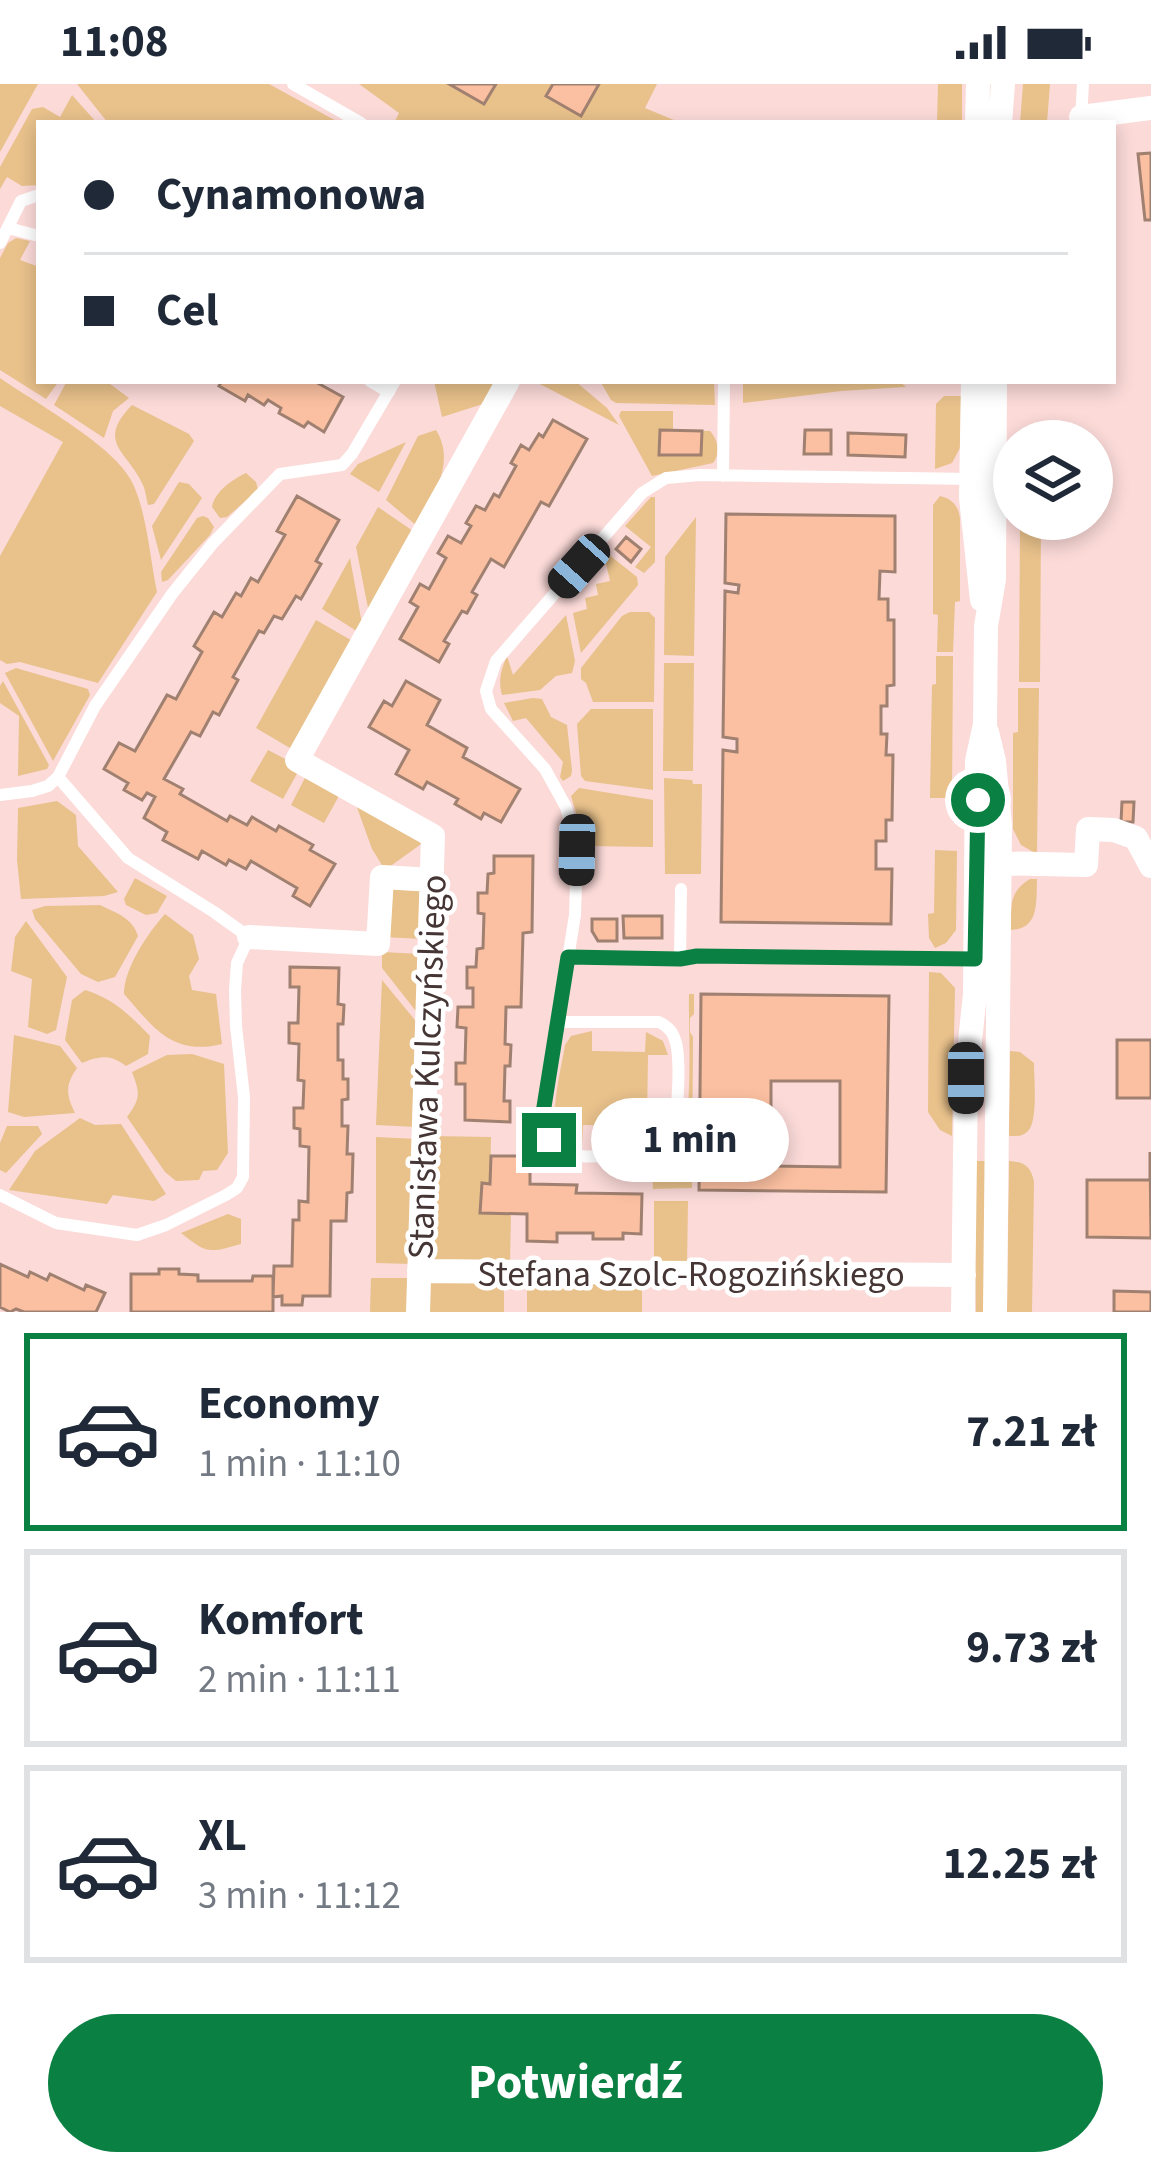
<!DOCTYPE html>
<html lang="pl">
<meta charset="utf-8">
<style>
body{margin:0;font-family:"Source Sans 3",sans-serif;background:#f6f6f7;color:#1f2937;height:100vh;display:flex;flex-direction:column;font-size:45px;white-space:nowrap}
*{box-sizing:border-box;margin:0}
p{font-size:39px;color:#747a83}
.icon{flex:none;width:66px;height:66px;fill:none;stroke:currentColor;stroke-width:2;stroke-linecap:round;stroke-linejoin:round}
.map{position:relative;height:1228px;overflow:hidden}
.details{display:flex;flex-direction:column;background:#fff;flex:1}
.details>*{flex:none}
.banner{position:absolute;left:36px;top:36px;width:1080px;height:264px;border-radius:0px;box-shadow:0 6px 18px #0003;display:grid;align-content:center;height:264px;padding:0 48px;background:#fff}
.tools{position:absolute;left:993px;top:336px;display:grid;gap:24px}
.tools a{display:grid;place-items:center;width:120px;height:120px;border-radius:50%;background:#fff;box-shadow:0 6px 18px #0003;font-size:60px}
.end{position:absolute;width:54px;height:54px;margin:-27px;border:15px solid #0b8043;background:#fff;box-shadow:0 0 0 6px #fff}
.from{border-radius:50%}
.bubble{position:absolute;height:84px;border-radius:42px;background:#fff;box-shadow:0 6px 18px #0003;font-size:39px;font-weight:700;line-height:84px;text-align:center}
.car{position:absolute;width:36px;height:72px;margin:-36px -18px;border-radius:15px;box-shadow:0 0 9px 3px #0007;background:linear-gradient(#222 24%,#8ab4d8 0 40%,#222 0 76%,#8ab4d8 0 86%,#222 0)}
.banner b{display:flex;align-items:center;gap:42px;height:114px;font-size:45px}
.banner b+b{border-top:3px solid #e0e1e3}
.banner i{width:30px;height:30px;background:#1f2937}
ul{padding:21px 0 0;list-style:none}
li{display:flex;align-items:center;gap:36px;height:198px;margin:0 24px 18px;padding:0 24px;border:6px solid #e0e1e3;border-radius:0px}
li div{flex:1}
li b{display:block;font-size:45px}
li em{font-style:normal;font-weight:700}
li.selected{border-color:#0b8043}
li>.icon{width:108px;height:108px;stroke-width:1.5}
.action{display:flex;gap:24px;margin-top:auto;padding:24px 48px}
.action a{flex:1;height:138px;border-radius:72px;background:#0b8043;color:#fff;font-size:48px;font-weight:700;line-height:138px;text-align:center}
.status{display:flex;justify-content:space-between;align-items:center;height:84px;padding:0 60px;background:#fff;direction:ltr}
.status svg{height:33px;fill:currentColor}
.map>svg:first-child{display:block}
.green{fill:#e8c18b}
.building{fill:#fbc0a1;stroke:#a08070;stroke-width:3;fill-rule:evenodd}
.lines{fill:none;stroke-linecap:round;stroke-linejoin:round}
.lane{stroke:#fff;stroke-width:12}
.street{stroke:#fff;stroke-width:24}
.route{stroke:#0b8043;stroke-width:15}
.labels{text-anchor:middle;stroke-width:9;stroke-linejoin:round;paint-order:stroke}
.street-label{font-size:36px;fill:#453534;stroke:#fff}
</style>
<div class="status"><b>11:08</b><svg viewBox="0 0 49 12"><path d="M0 12V9h3v3zM5 12V6h3v6zM10 12V3h3v9zM15 12V0h3v12zM26 1h20v11H26zM47 4h2v5h-2z"/></svg></div>
<div class="map">
<svg width="1151" height="1228" viewBox="0 0 1151 1228">
<rect width="100%" height="100%" fill="#fbdad8"/>
<path class="green" d="M0,0H38L0,68Z
M77,0H269L340,39H108Z
M359,0H657L645,24L681,39H394L399,29Z
M938,0H962V39H937Z
M1023,0H1050L1047,39H1020Z
M72,11L97,39H39V101L22,102L7,93L0,105V83L32,25L43,23L60,33Z
M16,154L30,157L20,176L39,183V297H59L46,315L0,286V174L8,159Z
M0,294C34,318 115,362 132,398C147,428 150,475 157,508L98,599L20,578L7,580L0,576V472L63,358L0,322Z
M67,297H106L129,314L113,327L104,354L54,321Z
M434,297H499L486,319L442,333Z
M534,297H575L607,324L619,341Z
M600,297H714L715,321L616,319L611,316Z
M743,297H899L906,303L841,307L743,319Z
M944,312H961L960,364L952,379L935,385L936,320Z
M132,321L189,350L194,357L154,420L148,421C147,417 145,405 143,401C128,367 95,359 132,321Z
M621,327H673V346L710,347C718,356 721,369 713,379L652,392L619,332Z
M436,346C456,378 434,411 417,442L386,416L418,352Z
M406,358L379,408L350,390L358,380Z
M246,389L256,398L258,406L227,433L220,434L212,423C215,407 232,396 246,389Z
M179,398L189,400L202,414L161,476L152,442Z
M940,412C953,415 959,423 960,435V517L955,518L953,568H937L938,531L933,530V421Z
M651,413H655V478L644,489L635,483L651,463L625,442Z
M378,423L413,447L369,529L356,463Z
M203,432L208,434L214,443L210,451L168,496L162,498L161,488L197,434Z
M696,433L694,572L664,571L665,473Z
M1020,435H1041L1040,598H1019Z
M603,466L637,493L638,501L581,569L573,529L587,525L585,514L598,511L596,500L610,497Z
M350,474L362,540L358,548L322,525Z
M630,528H649L655,534L654,618H593L586,599L581,595V584L622,532Z
M566,531L575,577L572,589L556,592L540,606L502,611C498,596 501,586 507,572L513,591Z
M316,536L356,559L295,667L256,644Z
M936,572H953L952,714H930L932,601L936,600Z
M664,579H694L693,687H663Z
M16,584L88,605L90,611L53,677L5,589Z
M3,597L49,681L47,685L18,692L19,632L0,619V602Z
M1018,604H1039L1037,770L1021,761L1013,745V649L1018,648Z
M533,614L542,615L551,633L567,641L572,686L571,692L563,697L560,693L563,678L526,634L513,637L504,619Z
M591,625H653V706L585,697L581,692L577,640Z
M268,666L289,677L299,686L283,715L250,697Z
M307,690L340,710L324,739L291,721Z
M664,694L692,696L693,700H702L701,790H665Z
M579,704L653,716V763L586,762L571,712Z
M354,715L424,758L385,786L372,765Z
M57,717L76,731L78,762L118,808L104,812L21,815L17,776L18,724Z
M935,766L957,767L956,846L946,859L935,864L929,854L928,830L934,829Z
M135,794L167,812L157,829L146,831L126,821L124,815Z
M1030,795H1037C1036,817 1040,845 1011,846C1011,823 1009,807 1030,795Z
M386,799L422,801L421,855L384,853Z
M100,821C116,829 133,834 138,852L115,893L98,898L81,890L35,835L32,826L45,822Z
M165,830L193,851L199,875L189,892L192,906L216,910L222,960C172,972 154,944 124,910C124,884 148,849 165,830Z
M26,837L67,893L56,946L47,950L28,943L32,895L11,887L15,853Z
M382,868L421,870L419,931L382,884Z
M929,888L941,889L955,904L952,1052L940,1046L928,1028Z
M382,896L419,941L417,1043L376,1041Z
M85,906C112,914 130,931 150,952L148,970L126,982C110,970 100,972 82,979L65,956L72,916Z
M689,910H694V930L690,934V948L693,953L692,1104L653,1105L652,1080C662,1078 671,1074 677,1066C695,1044 688,942 689,910Z
M592,947V967L645,968L646,948L663,957L668,971H648L647,1036H634L633,1042L583,1041L582,1061C571,1059 562,1057 557,1045C550,1028 562,981 565,961L571,952Z
M14,951L60,962L77,984C65,1001 66,1011 75,1029L24,1033L8,1028Z
M1010,967L1020,968L1034,979C1034,994 1038,1038 1028,1047C1022,1053 1016,1052 1009,1052Z
M192,970L224,980L228,1069L217,1086L203,1087L199,1096L176,1097L165,1088L127,1033C141,1014 140,1009 132,988L167,971Z
M80,1034L95,1041L121,1040L166,1110L154,1117L113,1111L107,1120L9,1106L35,1067Z
M7,1042H38L42,1050L6,1089L0,1086V1059Z
M432,1052L491,1053L490,1100H482L480,1128L511,1129L510,1179L430,1178Z
M376,1053L417,1055L413,1180L376,1179Z
M973,1077H988L986,1228H976Z
M1009,1077C1024,1078 1031,1082 1034,1098L1032,1228H1007Z
M654,1117H688L687,1181L654,1180Z
M228,1130L241,1135V1160C209,1169 207,1170 181,1149Z
M371,1194H413L412,1228H370Z
M425,1194L504,1195V1228H425Z
M527,1197L642,1198V1228H527Z"/>
<path class="building" d="M449,0H496L484,20Z
M553,0H599L581,32L546,12Z
M1151,69V136H1145L1138,70Z
M222,297H314L343,313L324,348L308,338L304,343L279,329L281,324L268,316L264,321L248,311L245,317L219,302Z
M553,336L587,355L549,422L541,418L504,483L491,475L472,508L477,511L467,529L462,527L444,557L449,560L439,578L400,555L418,523L410,518L420,500L429,505L446,474L438,469L448,452L461,459L471,442L466,439L476,422L485,426L494,410L499,413L516,382L511,379L521,361L529,366L539,350L543,353Z
M660,346L702,347L701,371H659Z
M805,346H831V370H804Z
M848,349L906,351L905,373L848,371Z
M297,412L339,436L316,477L321,480L301,515L296,512L282,535L274,532L264,549L259,547L233,593L238,596L219,631L213,628L200,652L191,648L164,695L183,705L180,710L227,737L230,732L247,741L252,733L276,747L279,742L313,761L310,766L335,780L310,822L293,812L297,804L251,777L246,785L229,776L226,781L202,767L198,775L163,756L167,748L144,734L155,713L147,709L142,716L124,706L128,699L104,685L119,659L135,667L167,611L176,615L202,568L194,562L214,528L222,533L236,509L241,512L251,494L258,498L285,451L277,447Z
M726,430L895,432V488L880,487L879,515H888V536H894V601L887,602V622H881V650H887L886,671H893L892,736H886V757H876V785H892L891,840L721,838L723,666L737,668V655L723,653L725,507L738,509L739,501L725,499Z
M626,453L641,465L631,478L616,465Z
M406,597L440,616L427,641L467,664L463,673L520,705L501,738L484,729L481,735L455,720L458,715L427,698L423,705L396,690L409,666L369,643L384,617L392,622Z
M1122,718H1134L1133,738H1121Z
M494,772H533L532,848L523,849L521,923H506L505,960L511,961L510,982H505L504,1017H510V1038L465,1036V1000H456V979H465L466,944L457,943L458,923H473V904H467V883H476L477,865L483,864L484,830L478,829V809H487L488,790L494,789Z
M623,832H662V854H624Z
M592,835H617V857H598L592,847Z
M290,883L339,884L338,920L344,921L343,940H338V976H343V995H348V1015L342,1016V1042H348L347,1070H353L352,1108L347,1109L346,1137H331L330,1212H303L302,1221H282V1212L273,1213L274,1182H292L293,1136H299V1117L308,1118V1114L309,1063L300,1062V1045L294,1044V1024H303L304,997L298,996L299,960L289,959V939H298L299,903H290Z
M701,910L889,912L886,1108L699,1106ZM771,997H840V1083L771,1082Z
M1117,956H1151V1014H1117Z
M633,1036H663V1044L657,1054L634,1057Z
M1150,1068L1151,1154L1087,1153V1096H1150Z
M491,1072H530V1100L577,1101L576,1109L642,1110L641,1150L623,1149V1155H593V1149H557V1158L527,1157V1130L480,1129L482,1099L490,1100Z
M0,1180L28,1193L30,1188L47,1196L50,1190L84,1206L86,1201L105,1209L96,1228H24L16,1225L10,1228L0,1223Z
M159,1185H179V1190L198,1191V1197H252L253,1192H273V1228H131V1190H159Z
M1114,1207L1151,1208V1228H1114Z"/>
<g class="lines">
<path class="lane" d="M293,0L361,39
M1081,35L1083,0
M8,144L39,152
M0,159L21,117L39,111
M370,297L389,308
M723,392L724,297
M0,711L32,707L48,702L58,693L95,622L172,510L213,459L280,390L342,381L352,370L395,297
M568,873L680,875L697,872L974,875
M680,875L681,805
M556,938H659C669,943 673,948 676,959C681,977 679,1049 665,1060C652,1071 634,1070 619,1071C581,1073 544,1080 543,1029L575,831L577,766L566,723L545,685L491,625L486,607L496,577L642,409L666,394L700,391L975,395
M0,1111L56,1139L137,1151L166,1141L226,1111L237,1104L243,1093L244,1013L236,942L235,906L237,879L249,853L214,828L128,774L58,693"/>
<path class="street" d="M1081,33L1151,24
M977,39L978,0
M1000,39L1003,0
M973,297L971,414L982,516
M987,648L994,677L1000,741L995,1228
M985,779L1086,781L1088,745L1114,746L1136,754L1151,782
M249,853L378,860L382,793L432,796
M419,1187L964,1191
M418,1228L433,752L297,676L508,297
M963,1228L966,995L975,910L977,677L985,640L986,542L994,495L995,297"/>
</g>
<g class="lines">
<path class="route" d="M549,1056L543,1043V1029L568,873L680,875L697,872L975,875L978,716"/>
</g>
<g class="labels">
<g class="street-label">
<text transform="translate(426 983) rotate(-88)" y="13">Stanisława Kulczyńskiego</text>
<text x="691" y="1202">Stefana Szolc-Rogozińskiego</text>
</g>
</g>
</svg>
<div class="tools">
<a><svg class="icon" aria-label="layers" viewBox="0 0 24 24"><path d="M12 4l9 5-9 5-9-5zM3 14l9 5 9-5"/></svg></a>
</div>
<i class="end from" style="left:978px;top:716px"></i>
<i class="end" style="left:549px;top:1056px"></i>
<div class="bubble" style="left:591px;top:1014px;width:198px">1 min</div>
<i class="car" style="left:579px;top:482px;rotate:222deg"></i>
<i class="car" style="left:577px;top:766px;rotate:181deg"></i>
<i class="car" style="left:966px;top:994px;rotate:180deg"></i>
<div class="banner">
<b><i class="from"></i>Cynamonowa</b>
<b><i></i>Cel</b>
</div>
</div>
<section class="details">
<ul>
<li class="selected"><svg class="icon" aria-label="car" viewBox="0 0 24 24"><path d="M5 17H2v-5l4-1 3-4h7l3 4 3 1v5h-3M9 17h6M6 11h13"/><circle cx="7" cy="17" r="2"/><circle cx="17" cy="17" r="2"/></svg><div><b>Economy</b><p>1 min · 11:10</p></div><em>7.21 zł</em></li>
<li><svg class="icon" aria-label="car" viewBox="0 0 24 24"><path d="M5 17H2v-5l4-1 3-4h7l3 4 3 1v5h-3M9 17h6M6 11h13"/><circle cx="7" cy="17" r="2"/><circle cx="17" cy="17" r="2"/></svg><div><b>Komfort</b><p>2 min · 11:11</p></div><em>9.73 zł</em></li>
<li><svg class="icon" aria-label="car" viewBox="0 0 24 24"><path d="M5 17H2v-5l4-1 3-4h7l3 4 3 1v5h-3M9 17h6M6 11h13"/><circle cx="7" cy="17" r="2"/><circle cx="17" cy="17" r="2"/></svg><div><b>XL</b><p>3 min · 11:12</p></div><em>12.25 zł</em></li>
</ul>
<div class="action"><a>Potwierdź</a></div>
</section>
